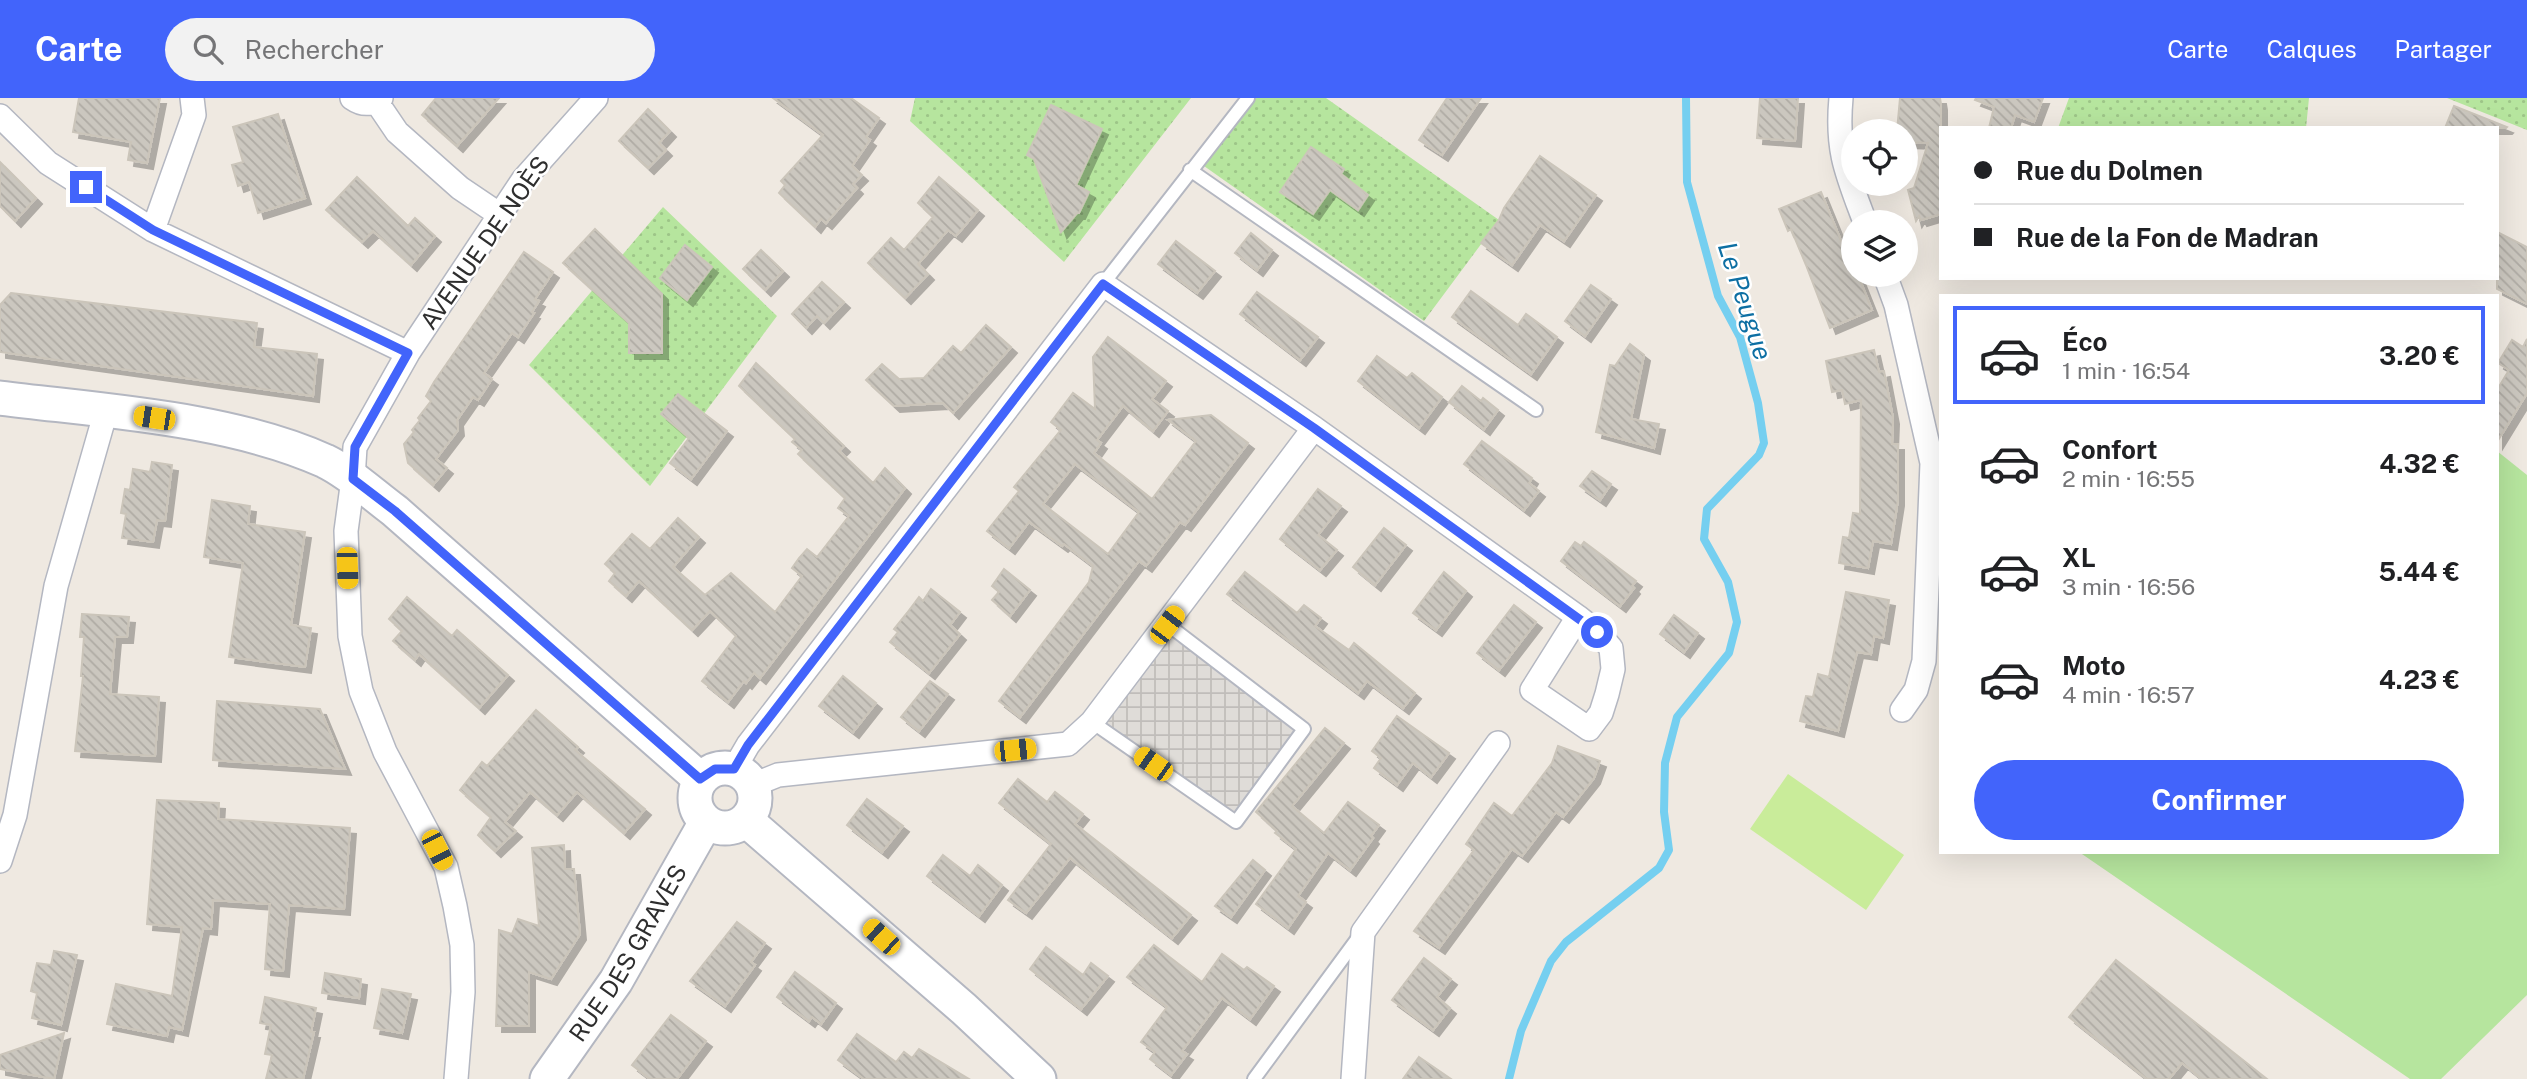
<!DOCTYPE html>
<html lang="fr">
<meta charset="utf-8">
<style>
body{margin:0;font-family:"Public Sans",sans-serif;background:#f2f2f2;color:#202124;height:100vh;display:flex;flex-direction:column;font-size:26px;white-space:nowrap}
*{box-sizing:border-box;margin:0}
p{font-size:23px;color:#757577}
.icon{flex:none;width:38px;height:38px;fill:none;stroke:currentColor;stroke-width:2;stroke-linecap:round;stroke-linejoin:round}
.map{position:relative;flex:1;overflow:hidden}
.details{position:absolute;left:1939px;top:196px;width:560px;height:560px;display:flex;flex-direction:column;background:#fff;border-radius:0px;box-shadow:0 7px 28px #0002}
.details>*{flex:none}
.guide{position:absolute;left:1939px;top:28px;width:560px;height:154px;border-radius:0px;box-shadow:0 7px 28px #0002;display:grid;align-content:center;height:154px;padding:0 35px;background:#fff}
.fabs{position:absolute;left:1841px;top:21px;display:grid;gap:14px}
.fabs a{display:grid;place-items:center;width:77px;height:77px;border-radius:50%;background:#fff;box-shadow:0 7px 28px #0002;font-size:35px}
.end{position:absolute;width:32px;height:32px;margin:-16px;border:9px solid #4264fb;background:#fff;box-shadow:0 0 0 4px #fff}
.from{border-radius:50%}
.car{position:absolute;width:21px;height:42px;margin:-21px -10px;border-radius:9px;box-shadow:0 0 5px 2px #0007;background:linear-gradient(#f5c518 24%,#345 0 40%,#f5c518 0 76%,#345 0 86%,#f5c518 0)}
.guide b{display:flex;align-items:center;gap:24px;height:66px;font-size:26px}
.guide b+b{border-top:2px solid #e0e0e0}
.guide i{width:18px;height:18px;background:#202124}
ul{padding:12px 0 0;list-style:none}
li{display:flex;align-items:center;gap:21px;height:98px;margin:0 14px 10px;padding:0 21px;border:4px solid transparent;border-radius:0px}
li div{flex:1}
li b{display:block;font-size:26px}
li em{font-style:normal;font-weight:700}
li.selected{border-color:#4264fb}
li>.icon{width:63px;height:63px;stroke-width:1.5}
.button{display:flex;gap:14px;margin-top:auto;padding:14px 35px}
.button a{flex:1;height:80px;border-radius:42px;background:#4264fb;color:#fff;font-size:28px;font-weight:700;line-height:80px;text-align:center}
header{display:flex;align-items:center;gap:42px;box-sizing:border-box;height:98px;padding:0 35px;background:#4264fb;color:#fff}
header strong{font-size:33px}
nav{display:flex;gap:38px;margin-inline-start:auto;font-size:24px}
.search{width:490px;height:63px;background:#f2f2f2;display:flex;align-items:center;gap:18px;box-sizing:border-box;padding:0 24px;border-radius:38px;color:#757577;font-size:26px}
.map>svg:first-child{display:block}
.grass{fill:#b6e59e}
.park{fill:url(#park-dots)}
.pitch{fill:#c9ec9a}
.plaza{fill:url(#plaza-grid)}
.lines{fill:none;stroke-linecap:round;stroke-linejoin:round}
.stream{stroke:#75cff0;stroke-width:8}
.building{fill:url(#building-back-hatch);stroke:#cbc5ba;stroke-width:2;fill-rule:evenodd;filter:url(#shadow)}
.lane-casing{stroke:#b4b7c1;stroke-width:16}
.street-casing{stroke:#b4b7c1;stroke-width:26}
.secondary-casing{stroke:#b4b7c1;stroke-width:37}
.lane{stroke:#fff;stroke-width:12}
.street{stroke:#fff;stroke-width:23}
.secondary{stroke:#fff;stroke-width:33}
.route{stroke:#4264fb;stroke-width:9}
.labels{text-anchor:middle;stroke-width:5;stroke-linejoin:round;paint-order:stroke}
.street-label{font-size:24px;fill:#2e2e2e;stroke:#fff}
.water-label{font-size:26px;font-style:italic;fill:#0d6fa3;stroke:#fff}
</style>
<header>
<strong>Carte</strong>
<div class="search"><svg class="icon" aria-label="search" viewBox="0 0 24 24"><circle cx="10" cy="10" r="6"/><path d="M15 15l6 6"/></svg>Rechercher</div>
<nav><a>Carte</a><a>Calques</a><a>Partager</a></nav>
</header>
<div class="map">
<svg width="2527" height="981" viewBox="0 0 2527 981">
<defs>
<pattern id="park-dots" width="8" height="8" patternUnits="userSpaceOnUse" patternTransform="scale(1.75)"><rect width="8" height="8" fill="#b6e59e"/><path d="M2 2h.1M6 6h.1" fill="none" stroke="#9dc588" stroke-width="1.8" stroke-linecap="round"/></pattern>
<pattern id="plaza-grid" width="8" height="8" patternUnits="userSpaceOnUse" patternTransform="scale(1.75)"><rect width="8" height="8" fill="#dfdcd8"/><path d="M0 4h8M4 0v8" fill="none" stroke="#c0bdba"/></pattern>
<pattern id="building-back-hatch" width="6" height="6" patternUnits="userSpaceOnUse" patternTransform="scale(1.75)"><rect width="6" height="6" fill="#cbc7bf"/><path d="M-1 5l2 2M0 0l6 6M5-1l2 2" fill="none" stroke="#afaba4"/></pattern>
<filter id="shadow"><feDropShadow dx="6" dy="6" stdDeviation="0" flood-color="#0004"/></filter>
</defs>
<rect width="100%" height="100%" fill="#efe9e1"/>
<path class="grass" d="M2497,353L2527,377V897L2441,981H2410L2079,754H2497Z"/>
<path class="park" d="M915,0H1191L1064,164L910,23Z
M1256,0H1326L1499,122L1424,223L1204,68Z
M2069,0H2309L2306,30H2058Z
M2447,0H2527V32Z
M663,109L777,218L650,388L529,267Z"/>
<path class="pitch" d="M1788,676L1904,757L1866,812L1750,731Z"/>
<path class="plaza" d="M1167,526L1304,631L1236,724L1092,624Z"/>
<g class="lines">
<path class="stream" d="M1509,981L1521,933L1551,863L1566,844L1659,770L1669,752L1664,714L1665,665L1677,619L1729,555L1737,524L1728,484L1704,441L1707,411L1759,357L1764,345L1758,305L1740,239L1718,198L1687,84L1686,0"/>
</g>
<path class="building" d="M79,0H160L147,65L128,62L131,44L73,34Z
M436,0H499L457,48L422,17Z
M773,0H851L879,20L866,39L870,42L852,68L862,77L853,86L857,90L826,125L821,121L815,129L779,95L785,87L781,83L823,37Z
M1447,0H1481L1442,57L1419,42Z
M1760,0H1798L1795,43L1757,40Z
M1900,0H1940L1941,6V116L1921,122L1919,118L1916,123L1908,92L1914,90L1928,45L1906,44V33H1897Z
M1976,0H2043L2034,24L2015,17L2011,30H1989L1994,9L1975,2Z
M1051,7L1102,31L1076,87L1089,94L1079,115H1077L1061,134L1034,61L1027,57Z
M2454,8L2507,29L2506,30H2445Z
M648,11L670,33L659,45L666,52L648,70L619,43Z
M278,16L305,100L258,115L249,84L238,88L232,67L243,64L233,29Z
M1311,49L1344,71L1341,76L1368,97L1358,112L1330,92L1313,116L1280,94Z
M1540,58L1596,97L1564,143L1540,127L1512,167L1481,145L1499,122L1504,110Z
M0,64L36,100L15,123L0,108Z
M357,79L408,128L415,120L435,138L411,167L373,133L362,144L326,112Z
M939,79L978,112L956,138L948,132L918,166L928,176L905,200L868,165L891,140L904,152L933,119L918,105Z
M1821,94L1851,167L1853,166V177H1858L1872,212L1830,230L1806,167L1791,131L1788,133L1779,111Z
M595,131L662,196V255H629V225L563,165Z
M2497,134L2527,149V206L2497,191Z
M1251,135L1272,152L1257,172L1235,155Z
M1176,143L1215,173L1197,195L1158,166Z
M685,147L712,169L687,202L660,180Z
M761,152L783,173L765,192L743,171Z
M524,154L553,174L535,201L539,203L532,214L534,215L518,239L512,235L484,275L492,281L478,302L473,299L457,322L458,332L436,361L447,370L433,387L408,365L404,346L414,334L412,332L420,322L418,320L431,303L426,298L434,284Z
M822,184L844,204L824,225L817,218L806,230L792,216Z
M1591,187L1611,201L1585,238L1565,223Z
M1471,193L1518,227L1526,216L1557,239L1531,276L1452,219Z
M1257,194L1318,239L1300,262L1240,216Z
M11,195L257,225L254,249L317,256L313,298L0,254V207Z
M986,227L1011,249L953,315L943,305L894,308L866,282L882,266L899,281L924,280L953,248L961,255Z
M1108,239L1166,283L1152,301L1168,313L1153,333L1123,308L1097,342L1101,345L1094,355L1152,401L1196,343L1168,322L1211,317L1248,345L1185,427L1180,424L1146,468L1139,463L1020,619L999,603L1089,484L1093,468L1064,446L1062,448L1029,424L1009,450L987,433L1019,393L1014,389L1061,332L1051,324L1073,295L1095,311L1093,259ZM1075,366L1139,414L1108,456L1043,406Z
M2527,241V295L2497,344V292L2509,272L2498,265L2512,242L2523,249Z
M1630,246L1644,257L1631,321L1659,326L1654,350L1596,334L1610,267L1615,268Z
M1874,252L1879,274L1884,273L1893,320L1892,346H1898V402L1891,446L1873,443L1868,470L1839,465L1843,439L1849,440L1853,415L1860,416L1861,302L1845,306L1842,292L1832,294L1826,263Z
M1377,258L1407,280L1412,275L1442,299L1419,330L1358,283Z
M756,265L844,348L839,353L873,385L885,370L905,390L760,580L754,575L746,585L744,583L728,604L702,583L736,538L710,513L692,532L639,483L626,498L609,483L615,475L605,466L632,436L650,451L678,420L699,439L673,469L705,497L731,475L775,514L802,478L792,470L799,460L807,451L817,459L849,418L838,410L845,400L798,356L802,352L792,344L795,341L739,288Z
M1462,288L1481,303L1483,300L1498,312L1484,331L1449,304Z
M678,296L727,333L691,381L670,365L689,340L661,316Z
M1482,343L1532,380L1529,385L1539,393L1524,412L1464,366Z
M152,364L172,367L165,423L157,422L153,444L122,440L126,416L121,415L125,391L130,392L133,371L150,374Z
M1592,373L1611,386L1600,402L1580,388Z
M1318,391L1341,408L1318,437L1337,452L1320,472L1280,441Z
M212,402L250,408L248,426L305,434L291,527L311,530L305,569L229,559L243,465L204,459Z
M1384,430L1406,447L1375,487L1353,469Z
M1575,444L1581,448L1584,444L1636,483L1632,488L1634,490L1620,508L1561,463Z
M1004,471L1030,492L1010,518L992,502L999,494L992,488Z
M1245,474L1297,515L1304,507L1321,520L1315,528L1349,552L1354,545L1415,595L1403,610L1367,583L1358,595L1227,496Z
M1444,474L1466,493L1436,532L1413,515Z
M931,491L960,514L950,527L960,536L929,575L890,544L898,534L894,531L907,515L919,499L923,503Z
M1846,494L1889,502L1883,540L1874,538L1871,556L1857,554L1838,633L1800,623L1806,598L1813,599L1818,576L1829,579Z
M407,499L452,538L457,532L508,577L479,610L419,556L415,562L393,543L402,533L389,521Z
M1514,507L1536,524L1499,572L1477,555Z
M82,516L129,519L127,539H115L110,596L159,599L155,658L75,653L83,578H81L84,539H80Z
M1674,517L1698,535L1684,554L1660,536Z
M843,578L876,605L853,634L819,608Z
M930,583L948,596L919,633L901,619Z
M217,603L320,611L345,671L213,662Z
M536,612L578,649L575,652L645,711L624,735L577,694L557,717L530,694L505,724L516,733L495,753L478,737L491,719L460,692L482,664L487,668Z
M1397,618L1449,655L1431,679L1413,665L1397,687L1374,670L1381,660L1372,653Z
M1325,630L1344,645L1292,708L1324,735L1348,704L1379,727L1371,738L1373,740L1350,772L1328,755L1298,798L1306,804L1288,830L1256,806L1296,751L1275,735L1277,733L1256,714Z
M1558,648L1600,663L1594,680L1563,719L1556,714L1522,758L1512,751L1439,850L1414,833L1474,752L1466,746L1494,705L1512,718L1552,665Z
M1018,681L1047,704L1055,694L1083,716L1075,726L1191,817L1172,840L1070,760L1026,815L1008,802L1051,746L999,705Z
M867,701L903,728L882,754L847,727Z
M157,702L219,705L218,721L350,730L344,811L289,807L283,873L265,871L270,806L213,802L211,831L203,830L182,932L169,929L167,938L107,926L116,886L172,898L182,829L147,826Z
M564,747L565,771H574L580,836L551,881L529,874V928H496L499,832L512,836L518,821L539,828L532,750Z
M943,757L970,778L978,767L1002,787L979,818L927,778Z
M1253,762L1265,772L1231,819L1215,808Z
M737,824L765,845L751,864L755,867L725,908L690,883Z
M1154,847L1202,884L1222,856L1244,872L1247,869L1274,888L1250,921L1222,900L1182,953L1187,956L1171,977L1150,961L1155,954L1141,944L1167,909L1127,879Z
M1046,849L1083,877L1091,865L1108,878L1081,911L1030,871Z
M54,853L77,857L61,927L32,920L37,895L31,893L37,865L51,867Z
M1424,860L1451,881L1437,899L1450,910L1433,932L1392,902Z
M2116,862L2267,981H2202L2182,965L2169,981H2147L2069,919Z
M795,874L836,905L821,926L812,919L809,923L777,899Z
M325,875L361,881L359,900L322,895Z
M382,891L411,896L402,935L374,930Z
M265,899L316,910L311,934H314L303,981H266L272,957L265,956L271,927L260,925Z
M671,917L706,943L677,981H650L632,967Z
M64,935L54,981L0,971V957Z
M857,936L896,964L904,954L912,960L919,951L969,981H864L838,962Z
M1419,959L1451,981H1403Z"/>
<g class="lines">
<g class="lane-casing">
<path id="lane" d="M1190,72L1536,312
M1103,186L1248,0
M1092,624L1236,724L1304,631L1167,526
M1254,981L1360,837"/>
</g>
<g class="street-casing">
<path id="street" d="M352,0C362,7 371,7 381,0
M1841,0C1836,53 1847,76 1865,124
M376,3L397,34L460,90L500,117
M0,18L48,65L153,132L408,255
M153,132L194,17L192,0
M1885,177L1896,207L1932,365L1924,563L1916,592L1902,612
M734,671L748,647L1103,186L1314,330L1578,519L1597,534L1611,550L1613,571L1607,596L1601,615L1589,631L1532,592L1578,519
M753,687L778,677L1068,646L1092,624L1314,330
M0,763L15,717L56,488L106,313
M456,981L463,894L462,847L455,808L446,769L385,654L361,593L350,538L346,433L353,381L355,349L408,255L523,82L596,0
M1353,981L1363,834L1498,645"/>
</g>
<g class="secondary-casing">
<g id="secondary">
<path d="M0,300C103,313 230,320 325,363C350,375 372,396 395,413L700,681"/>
<circle cx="725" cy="700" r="30"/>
<path d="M746,722L964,911L1039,981"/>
<path id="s1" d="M547,981L616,883L706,724"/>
</g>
</g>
<use href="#lane" class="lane"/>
<use href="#street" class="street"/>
<use href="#secondary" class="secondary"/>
</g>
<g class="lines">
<path class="route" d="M86,89L153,132L408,255L355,349L353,381L395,413L700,681L715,671H734L748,647L1103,186L1314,330L1597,534"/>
</g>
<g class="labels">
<g class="street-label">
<text transform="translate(485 145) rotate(-55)" y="8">AVENUE DE NOÈS</text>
<text dy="8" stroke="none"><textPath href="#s1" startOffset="150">RUE DES GRAVES</textPath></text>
</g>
<g class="water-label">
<text transform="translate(1745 203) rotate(72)" y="9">Le Peugue</text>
</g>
</g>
</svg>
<div class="fabs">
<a><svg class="icon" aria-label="locate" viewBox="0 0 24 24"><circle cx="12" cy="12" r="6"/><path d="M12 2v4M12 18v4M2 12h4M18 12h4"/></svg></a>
<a><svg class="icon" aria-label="layers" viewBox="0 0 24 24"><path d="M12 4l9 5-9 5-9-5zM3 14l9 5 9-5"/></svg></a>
</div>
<i class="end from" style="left:1597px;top:534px"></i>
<i class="end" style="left:86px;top:89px"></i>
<i class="car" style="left:154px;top:320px;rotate:279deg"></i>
<i class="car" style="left:347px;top:470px;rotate:178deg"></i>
<i class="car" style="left:1167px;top:527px;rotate:37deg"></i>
<i class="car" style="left:1015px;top:652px;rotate:84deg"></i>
<i class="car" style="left:1153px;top:666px;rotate:305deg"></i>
<i class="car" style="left:437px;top:752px;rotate:153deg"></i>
<i class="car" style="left:881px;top:839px;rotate:312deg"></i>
<div class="guide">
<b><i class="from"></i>Rue du Dolmen</b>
<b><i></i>Rue de la Fon de Madran</b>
</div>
<section class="details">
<ul>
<li class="selected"><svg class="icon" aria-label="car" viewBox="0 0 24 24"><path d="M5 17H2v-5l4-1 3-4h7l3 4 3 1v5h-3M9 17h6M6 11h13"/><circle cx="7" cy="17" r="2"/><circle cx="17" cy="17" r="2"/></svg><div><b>Éco</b><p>1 min · 16:54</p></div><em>3.20 €</em></li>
<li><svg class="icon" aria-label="car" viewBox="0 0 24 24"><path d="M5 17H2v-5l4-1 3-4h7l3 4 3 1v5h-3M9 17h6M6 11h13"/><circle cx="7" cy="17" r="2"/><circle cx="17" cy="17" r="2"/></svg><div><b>Confort</b><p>2 min · 16:55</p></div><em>4.32 €</em></li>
<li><svg class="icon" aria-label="car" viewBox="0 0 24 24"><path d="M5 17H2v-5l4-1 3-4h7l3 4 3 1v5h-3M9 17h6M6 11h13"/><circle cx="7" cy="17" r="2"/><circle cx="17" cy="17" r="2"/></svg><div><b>XL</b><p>3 min · 16:56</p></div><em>5.44 €</em></li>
<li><svg class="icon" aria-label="car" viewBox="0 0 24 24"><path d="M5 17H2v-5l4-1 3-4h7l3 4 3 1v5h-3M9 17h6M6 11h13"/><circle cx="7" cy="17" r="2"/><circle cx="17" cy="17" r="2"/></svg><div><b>Moto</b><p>4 min · 16:57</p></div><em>4.23 €</em></li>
</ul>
<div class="button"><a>Confirmer</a></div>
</section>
</div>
